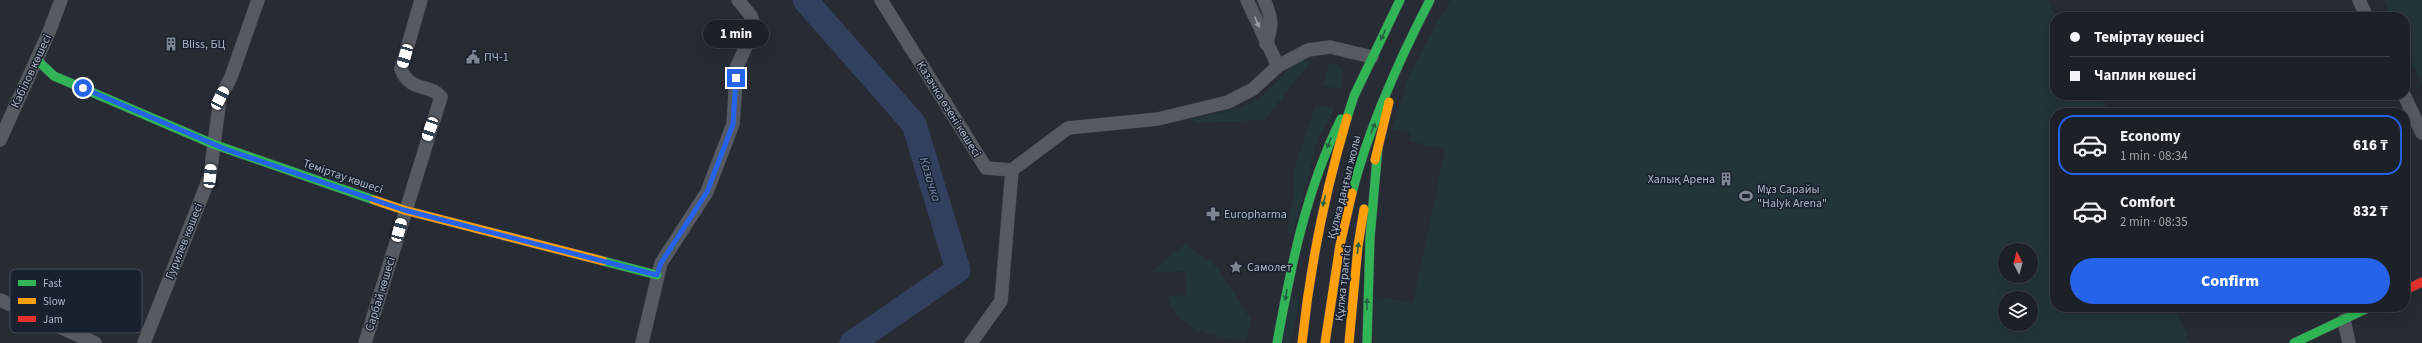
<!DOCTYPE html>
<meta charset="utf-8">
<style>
body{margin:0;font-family:"Source Sans 3",sans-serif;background:#292d33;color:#f1f3f6;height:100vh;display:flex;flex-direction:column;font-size:15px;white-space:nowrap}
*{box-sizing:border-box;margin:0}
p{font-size:13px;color:#a0a3a7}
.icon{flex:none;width:22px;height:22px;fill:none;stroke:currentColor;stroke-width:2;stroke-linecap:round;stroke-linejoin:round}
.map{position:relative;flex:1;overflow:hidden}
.panel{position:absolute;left:2050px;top:108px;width:360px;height:204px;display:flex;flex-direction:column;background:#1c2027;border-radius:16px;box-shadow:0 4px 16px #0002,0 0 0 1px #3a3e44}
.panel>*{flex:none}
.guide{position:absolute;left:2050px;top:12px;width:360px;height:88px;border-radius:16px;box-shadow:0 4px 16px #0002,0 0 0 1px #3a3e44;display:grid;align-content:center;height:88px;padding:0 20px;background:#1c2027}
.needle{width:26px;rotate:354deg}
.fabs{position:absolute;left:1998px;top:243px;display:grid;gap:8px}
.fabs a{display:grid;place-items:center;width:40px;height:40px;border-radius:50%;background:#1c2027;box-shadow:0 4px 16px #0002,0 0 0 1px #3a3e44;font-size:20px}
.end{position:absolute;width:18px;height:18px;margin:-9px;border:5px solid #2563eb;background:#fff;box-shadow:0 0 0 2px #fff}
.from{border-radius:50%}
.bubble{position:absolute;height:28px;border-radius:14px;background:#1c2027;box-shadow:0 4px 16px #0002,0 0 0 1px #3a3e44;font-size:13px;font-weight:800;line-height:28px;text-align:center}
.car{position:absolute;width:12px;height:24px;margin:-12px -6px;border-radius:5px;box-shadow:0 0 3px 1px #0007;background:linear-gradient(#fff 24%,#345 0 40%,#fff 0 76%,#345 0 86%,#fff 0)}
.guide b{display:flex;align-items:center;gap:14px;height:38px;font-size:15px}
.guide b+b{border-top:1px solid #3a3e44}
.guide i{width:10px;height:10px;background:#f1f3f6}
ul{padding:7px 0 0;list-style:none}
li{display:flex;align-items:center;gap:12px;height:60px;margin:0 8px 6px;padding:0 12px;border:2px solid transparent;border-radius:16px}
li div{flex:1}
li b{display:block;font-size:15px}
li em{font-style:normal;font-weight:800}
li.active{border-color:#2563eb}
li>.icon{width:36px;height:36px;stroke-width:1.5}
.primary-button{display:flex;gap:8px;margin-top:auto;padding:8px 20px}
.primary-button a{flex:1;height:46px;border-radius:24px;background:#2563eb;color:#fff;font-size:16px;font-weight:800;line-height:46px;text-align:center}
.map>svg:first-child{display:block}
.green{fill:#23353a;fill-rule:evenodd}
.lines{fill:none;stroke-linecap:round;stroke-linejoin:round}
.river{stroke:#32405e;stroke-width:25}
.street-casing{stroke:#42464d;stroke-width:14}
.fast-casing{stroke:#42464d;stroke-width:10}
.slow-casing{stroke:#42464d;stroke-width:10}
.jam-casing{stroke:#42464d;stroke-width:10}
.street{stroke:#565a62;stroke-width:13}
.fast{stroke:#30b455;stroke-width:9}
.slow{stroke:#ff9f0a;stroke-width:9}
.jam{stroke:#e5322d;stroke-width:9}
.oneway{fill:#989fad}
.oneway2{fill:#236340}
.route{stroke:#2563eb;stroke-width:5}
.labels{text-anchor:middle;stroke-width:3;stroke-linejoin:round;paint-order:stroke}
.poi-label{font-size:12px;fill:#aeb6c6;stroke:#19202e;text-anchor:start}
.street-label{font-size:12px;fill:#aeb6c6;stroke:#19202e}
.water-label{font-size:13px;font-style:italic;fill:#7589b0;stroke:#19202e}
.key{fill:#19202e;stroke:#464d5c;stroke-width:1}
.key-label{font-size:11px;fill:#aeb6c6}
</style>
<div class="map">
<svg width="2422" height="343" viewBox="0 0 2422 343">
<rect width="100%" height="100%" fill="#262b34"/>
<path class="green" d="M1450,0H2048L2057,17H2055V95H2100L2110,113H2055V307H2175L2190,343H1374V298L1383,300V297L1413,303L1445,149L1409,141L1410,133L1392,129L1409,75ZM2005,250H2031V276H2005ZM2005,298H2031V324H2005Z
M2384,0H2422V84L2405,47V17H2391Z
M1297,61H1311L1265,120L1194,123L1193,119L1240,108L1260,98Z
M1329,64H1338L1343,70L1342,89L1323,86Z
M1316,105L1335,108L1318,139L1293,234L1287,232L1294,192L1293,171Z
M1185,244L1217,267L1251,320L1246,342C1218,337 1173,330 1168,296L1186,295L1185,271L1150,273Z
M1291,297L1299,301L1291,343H1283Z"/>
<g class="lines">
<path class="river" d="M805,0L914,124L958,270L852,343"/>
<g class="street-casing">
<path id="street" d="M881,0L986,168L1012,170L1068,128L1158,119L1228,102L1253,89L1278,66L1308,50L1330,47L1372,57
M1247,0L1278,66
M1264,0C1272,17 1273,26 1266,44
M2359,0L2367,17
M2404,95L2422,133
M0,140L49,32L61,0
M0,300L95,343
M2344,320L2349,343
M144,343L210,176L220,98L231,77L258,0
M365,343L441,97C430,83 410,93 401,69L421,0
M642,343L661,263L707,192L733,124L737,66L750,38L754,24L751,16L738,0
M971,343L1001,301L1012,170"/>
</g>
<g class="fast-casing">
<path id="fast" d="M37,60L54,76L213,144L374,200
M1347,118L1354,96L1400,0
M1352,193C1369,126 1398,62 1430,0
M603,261L657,275
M1277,343C1291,266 1306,190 1341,119
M1367,343L1370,238L1378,147
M2294,343L2370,307"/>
</g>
<g class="slow-casing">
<path id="slow" d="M1375,160L1389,102
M374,200L404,210L603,261
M1302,343C1310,266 1325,192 1347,118
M1325,343L1340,245L1352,193
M1349,343L1358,246L1364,209"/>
</g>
<g class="jam-casing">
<path id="jam" d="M2405,290L2422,282"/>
</g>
<use href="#street" class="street"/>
<use href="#fast" class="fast"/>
<use href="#slow" class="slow"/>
<use href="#jam" class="jam"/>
</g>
<defs><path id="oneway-solid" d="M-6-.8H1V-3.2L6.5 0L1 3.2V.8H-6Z"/></defs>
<use class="oneway" href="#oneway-solid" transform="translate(1257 22) rotate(67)"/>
<g class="oneway2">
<use href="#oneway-solid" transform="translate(1383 35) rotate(115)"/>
<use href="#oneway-solid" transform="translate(1373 128) rotate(-69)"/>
<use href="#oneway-solid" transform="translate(1329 143) rotate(111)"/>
<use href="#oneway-solid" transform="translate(1324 201) rotate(104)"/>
<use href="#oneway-solid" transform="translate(1358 248) rotate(-83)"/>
<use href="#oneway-solid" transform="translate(1286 295) rotate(101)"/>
<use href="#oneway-solid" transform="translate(1367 304) rotate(-90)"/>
</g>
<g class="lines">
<path class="route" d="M83,88L225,149L404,210L657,275L661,263L707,192L733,124L736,78"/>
</g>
<defs>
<g id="building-bare" transform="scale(1.08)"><path d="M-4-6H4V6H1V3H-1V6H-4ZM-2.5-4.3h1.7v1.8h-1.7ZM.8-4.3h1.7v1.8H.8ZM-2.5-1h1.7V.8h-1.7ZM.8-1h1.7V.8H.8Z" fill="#7e8593" stroke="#19202e" stroke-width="2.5" paint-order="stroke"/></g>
<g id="civic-bare" transform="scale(1.08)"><path d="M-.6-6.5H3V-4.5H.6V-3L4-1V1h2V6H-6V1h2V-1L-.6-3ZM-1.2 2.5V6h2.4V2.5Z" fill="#7e8593" stroke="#19202e" stroke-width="2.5" paint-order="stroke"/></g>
<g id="stadium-bare" transform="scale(1.08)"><path d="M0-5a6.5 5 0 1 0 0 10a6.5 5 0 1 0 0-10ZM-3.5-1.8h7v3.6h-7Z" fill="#7e8593" stroke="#19202e" stroke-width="2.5" paint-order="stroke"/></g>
<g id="pharmacy-bare" transform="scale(1.08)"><path d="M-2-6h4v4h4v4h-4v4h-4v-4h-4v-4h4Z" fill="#7e8593" stroke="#19202e" stroke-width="2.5" paint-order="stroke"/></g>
<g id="sight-bare" transform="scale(1.08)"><path d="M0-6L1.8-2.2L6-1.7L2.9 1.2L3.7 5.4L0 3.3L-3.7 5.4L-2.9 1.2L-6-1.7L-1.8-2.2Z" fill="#7e8593" stroke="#19202e" stroke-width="2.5" paint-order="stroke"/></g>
</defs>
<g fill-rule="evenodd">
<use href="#building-bare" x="171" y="44"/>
<use href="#civic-bare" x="473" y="57"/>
<use href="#building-bare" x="1726" y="179"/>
<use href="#stadium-bare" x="1746" y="196"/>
<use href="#pharmacy-bare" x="1213" y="214"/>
<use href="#sight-bare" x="1236" y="267"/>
</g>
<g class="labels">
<g class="poi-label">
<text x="182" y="48">Bliss, БЦ</text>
<text x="484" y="61">ПЧ-1</text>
<text x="1715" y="183" text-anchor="end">Халық Арена</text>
<text x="1757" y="193">Мұз Сарайы<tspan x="1757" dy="14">"Halyk Arena"</tspan></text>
<text x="1224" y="218">Europharma</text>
<text x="1247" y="271">Самолет</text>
</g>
<g class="street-label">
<text transform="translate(31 71) rotate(-65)" y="4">Кабілов көшесі</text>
<text transform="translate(949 109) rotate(58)" y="4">Казачка өзені көшесі</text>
<text transform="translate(343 176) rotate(19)" y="4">Теміртау көшесі</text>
<text transform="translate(1344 187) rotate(-76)" y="4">Құлжа даңғыл жолы</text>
<text transform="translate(184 241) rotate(-68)" y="4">Гурилев көшесі</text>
<text transform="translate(1343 283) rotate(-84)" y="4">Құлжа трактісі</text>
<text transform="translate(380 294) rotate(-73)" y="4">Сарбай көшесі</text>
</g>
<g class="water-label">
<text transform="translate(931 179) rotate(73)" y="5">Казачка</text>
</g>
</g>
<rect x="10" y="269" width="132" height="64" rx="6" class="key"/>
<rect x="18" y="280" width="18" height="6" fill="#30b455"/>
<rect x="18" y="298" width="18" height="6" fill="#ff9f0a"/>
<rect x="18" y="316" width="18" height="6" fill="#e5322d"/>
<g class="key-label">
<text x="43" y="287">Fast</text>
<text x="43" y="305">Slow</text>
<text x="43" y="323">Jam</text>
</g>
</svg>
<div class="fabs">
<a><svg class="needle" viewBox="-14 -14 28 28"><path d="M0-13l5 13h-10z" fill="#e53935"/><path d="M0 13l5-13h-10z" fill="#a0a3a7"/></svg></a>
<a><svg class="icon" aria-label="layers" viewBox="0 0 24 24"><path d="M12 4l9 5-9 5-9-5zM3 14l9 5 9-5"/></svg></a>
</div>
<i class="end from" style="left:83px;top:88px"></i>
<i class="end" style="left:736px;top:78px"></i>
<div class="bubble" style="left:703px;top:20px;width:66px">1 min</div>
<i class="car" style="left:405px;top:56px;rotate:196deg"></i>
<i class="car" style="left:220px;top:98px;rotate:27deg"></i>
<i class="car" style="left:430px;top:129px;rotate:199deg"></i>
<i class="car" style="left:210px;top:176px;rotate:5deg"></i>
<i class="car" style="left:399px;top:230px;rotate:15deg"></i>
<div class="guide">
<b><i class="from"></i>Теміртау көшесі</b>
<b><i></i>Чаплин көшесі</b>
</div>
<section class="panel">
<ul>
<li class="active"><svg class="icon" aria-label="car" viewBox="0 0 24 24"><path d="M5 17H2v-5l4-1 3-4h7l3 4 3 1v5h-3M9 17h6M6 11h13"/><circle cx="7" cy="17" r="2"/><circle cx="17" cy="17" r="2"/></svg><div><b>Economy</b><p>1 min · 08:34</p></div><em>616 ₸</em></li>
<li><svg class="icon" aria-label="car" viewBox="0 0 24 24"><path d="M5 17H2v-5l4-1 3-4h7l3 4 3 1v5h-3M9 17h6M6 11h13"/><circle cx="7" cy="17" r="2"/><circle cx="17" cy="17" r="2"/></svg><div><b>Comfort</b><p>2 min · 08:35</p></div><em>832 ₸</em></li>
</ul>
<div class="primary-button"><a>Confirm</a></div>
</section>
</div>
